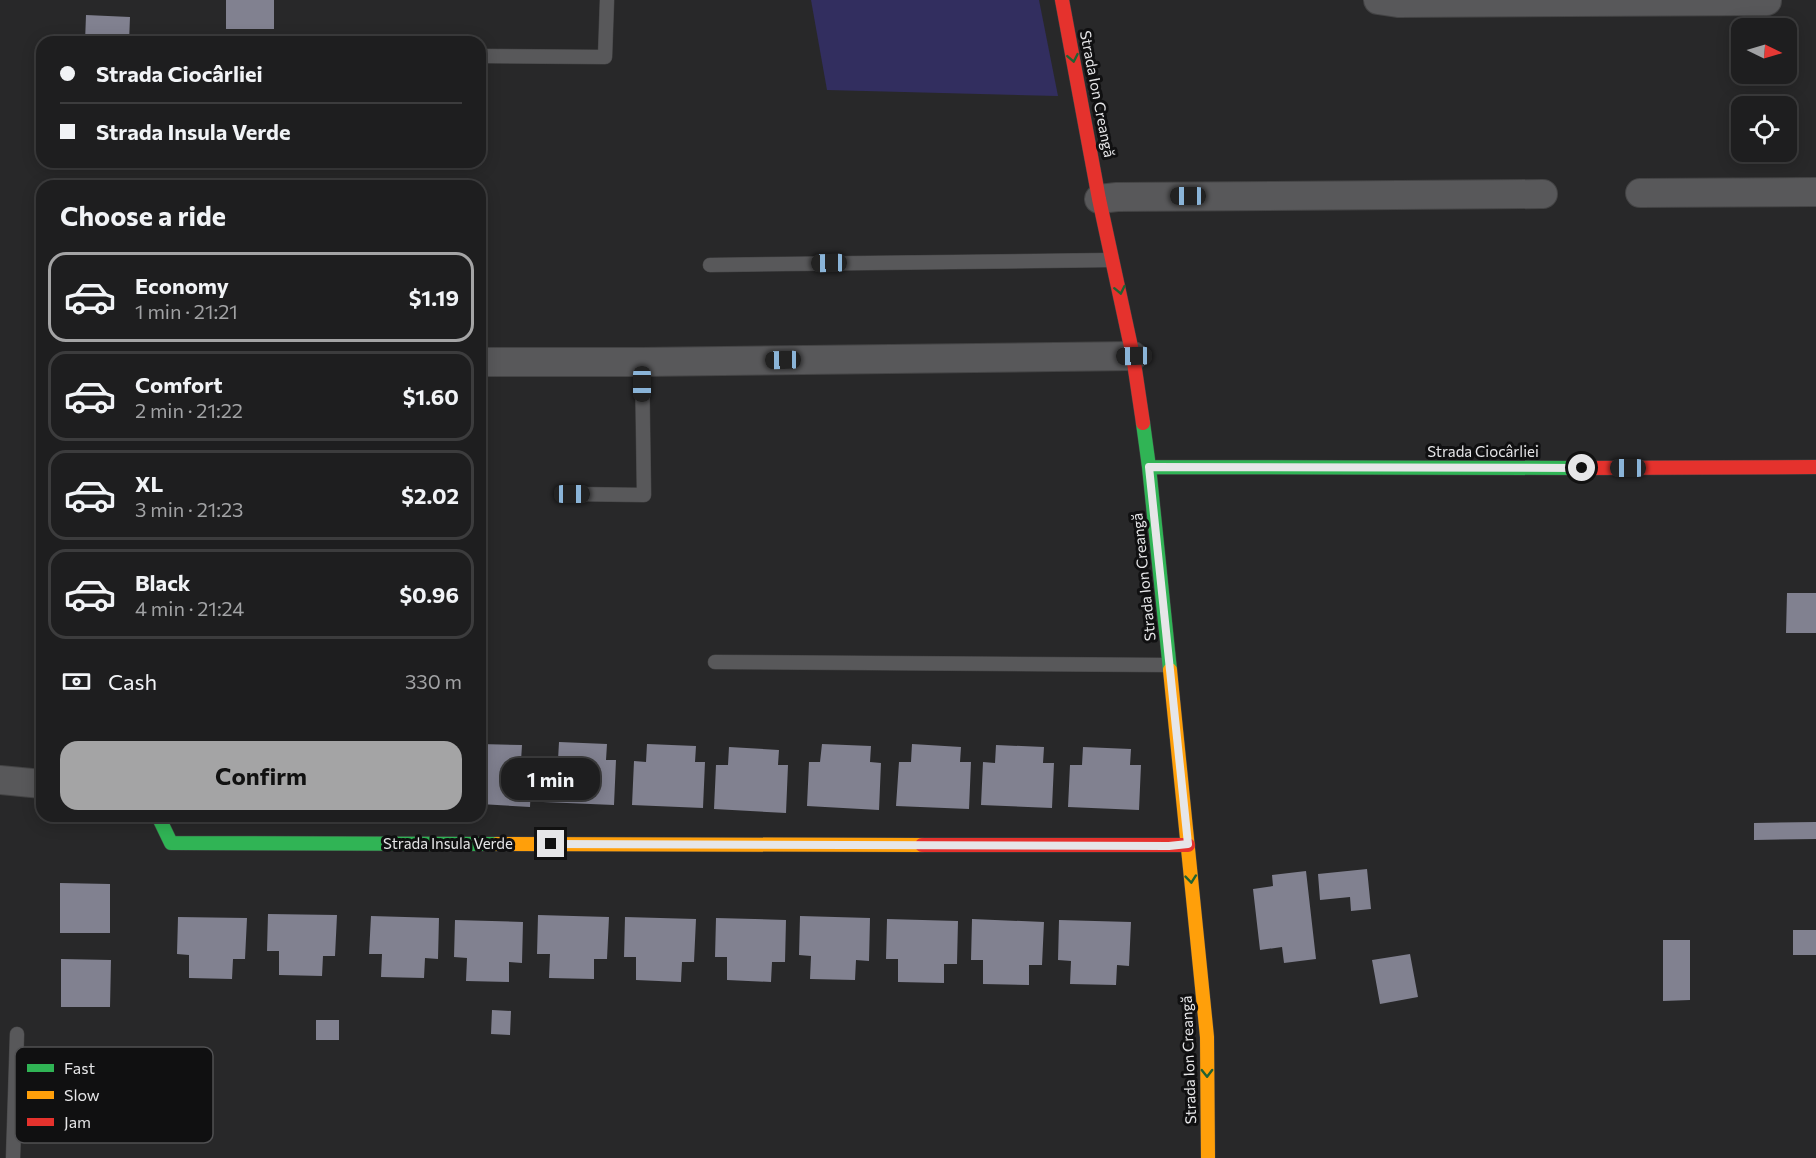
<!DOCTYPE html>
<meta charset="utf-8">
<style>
body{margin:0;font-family:Commissioner,sans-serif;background:#2b2b2c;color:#f1f3f6;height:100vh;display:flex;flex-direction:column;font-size:22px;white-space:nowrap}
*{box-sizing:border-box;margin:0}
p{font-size:20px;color:#a1a2a4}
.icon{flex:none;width:33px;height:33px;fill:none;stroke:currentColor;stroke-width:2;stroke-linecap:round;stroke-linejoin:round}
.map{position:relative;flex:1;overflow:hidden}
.drawer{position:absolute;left:36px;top:180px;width:450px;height:642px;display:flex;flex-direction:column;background:#1e1e1f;border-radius:18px;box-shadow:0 3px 15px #0003,0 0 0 2px #3c3c3d}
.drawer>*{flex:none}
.guide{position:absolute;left:36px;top:36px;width:450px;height:132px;border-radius:18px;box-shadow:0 3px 15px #0003,0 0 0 2px #3c3c3d;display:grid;align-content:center;height:132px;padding:0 24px;background:#1e1e1f}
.needle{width:39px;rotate:95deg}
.tools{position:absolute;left:1731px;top:18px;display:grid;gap:12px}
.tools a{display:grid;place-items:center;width:66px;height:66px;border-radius:12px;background:#1e1e1f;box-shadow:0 3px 15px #0003,0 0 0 2px #3c3c3d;font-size:30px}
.end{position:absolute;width:27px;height:27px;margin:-14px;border:8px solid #e6e6e8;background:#111;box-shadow:0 0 0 3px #111}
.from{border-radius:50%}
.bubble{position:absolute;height:42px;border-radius:18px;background:#1e1e1f;box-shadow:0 3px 15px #0003,0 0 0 2px #3c3c3d;font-size:20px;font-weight:700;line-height:42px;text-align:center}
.car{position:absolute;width:18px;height:36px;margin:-18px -9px;border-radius:8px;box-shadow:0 0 4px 2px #0007;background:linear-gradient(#222 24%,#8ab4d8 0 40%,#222 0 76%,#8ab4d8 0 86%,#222 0)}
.guide b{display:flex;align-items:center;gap:21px;height:57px;font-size:22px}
.guide b+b{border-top:2px solid #3c3c3d}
.guide i{width:15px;height:15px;background:#f1f3f6}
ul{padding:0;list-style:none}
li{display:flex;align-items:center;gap:18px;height:90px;margin:0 12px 9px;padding:0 12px;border:3px solid #3c3c3d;border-radius:18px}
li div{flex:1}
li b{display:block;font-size:22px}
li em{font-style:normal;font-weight:700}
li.current{border-color:#a4a4a5}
li>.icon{width:54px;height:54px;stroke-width:1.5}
h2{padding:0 24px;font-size:27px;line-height:72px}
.pay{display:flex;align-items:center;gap:15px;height:66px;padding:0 24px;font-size:22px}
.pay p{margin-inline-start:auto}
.cta{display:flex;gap:12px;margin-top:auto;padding:12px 24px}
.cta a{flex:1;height:69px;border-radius:18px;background:#a4a4a5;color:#111;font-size:24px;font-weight:700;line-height:69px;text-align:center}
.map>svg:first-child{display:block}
.green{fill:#322e5f}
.building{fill:#818190}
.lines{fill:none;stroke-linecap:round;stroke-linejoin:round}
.lane-casing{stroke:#444445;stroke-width:15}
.street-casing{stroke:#444445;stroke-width:30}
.fast-casing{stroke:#444445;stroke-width:15}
.slow-casing{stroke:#444445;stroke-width:15}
.jam-casing{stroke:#444445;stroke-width:15}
.lane{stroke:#58585a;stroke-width:14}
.street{stroke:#58585a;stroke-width:28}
.fast{stroke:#30b455;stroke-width:14}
.slow{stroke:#ff9f0a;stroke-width:14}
.jam{stroke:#e5322d;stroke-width:14}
.oneway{stroke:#206233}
.route{stroke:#e6e6e8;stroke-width:8}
.labels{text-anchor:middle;stroke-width:6;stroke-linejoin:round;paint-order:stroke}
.street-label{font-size:15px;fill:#e6e6e8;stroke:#101011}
.key{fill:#101011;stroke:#505052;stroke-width:1.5}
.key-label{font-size:16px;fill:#e6e6e8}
</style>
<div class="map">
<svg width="1816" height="1158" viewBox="0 0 1816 1158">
<rect width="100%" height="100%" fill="#282829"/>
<path class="green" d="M811,0H1039L1058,96L827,90Z"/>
<path class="building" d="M226,0H274V29H226Z
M86,15L130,17L129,42H85Z
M1787,593H1816V633H1786Z
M559,742L607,744L606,760H616L614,805L543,802L546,759L558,760Z
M480,744L522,745L521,761L532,762L530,807L480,804Z
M647,744L696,746L695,762H705L703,808L632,805L634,761L646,762Z
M822,744L871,746L870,762L881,763L879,810L807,806L809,762H820Z
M912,744L961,747L960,762H971L969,809L896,806L899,762H911Z
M996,745L1044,747L1043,763H1054L1052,808L981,805L983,762L995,763Z
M729,747L779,750L778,765H788L786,813L714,809L716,765H728Z
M1083,747L1131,749L1130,765H1141L1139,810L1068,807L1070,765H1082Z
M1816,822V839L1754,840V823Z
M1367,869L1371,909L1351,911L1350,897L1320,900L1318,874Z
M1306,871L1316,959L1284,963L1282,947L1260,950L1253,889L1273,886L1272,875Z
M60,883L110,884V933H60Z
M268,914L337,915L335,956H323L322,976L279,975V951H267Z
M538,915L609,917L607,959H594V979L549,978L550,954H537Z
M371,916L439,918L438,959L425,958L424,978L381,977L382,954H369Z
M800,916L870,918L869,961L856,960L855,980L810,979L811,956L799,955Z
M178,917L247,918L245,959H233L232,979L189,978V955L177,954Z
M625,917L696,919L694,962H682L681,982L636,980V957H624Z
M716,918L786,920L785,962H772L771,982L727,980V957H715Z
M887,919L958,921L957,964H944V983L898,982V959H886Z
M972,919L1044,922L1042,965H1029V985L983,984V960H971Z
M455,920L523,922L522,963L509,962V982L466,981L467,958L454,957Z
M1059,920L1131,922L1129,966L1117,965L1116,985L1070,984L1071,961L1058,960Z
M1793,930H1816V955H1793Z
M1663,940H1690V1000L1663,1001Z
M1410,954L1418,997L1380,1004L1372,960Z
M61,959L111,960L110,1007H61Z
M492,1010L511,1011L510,1035L491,1034Z
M316,1020H339V1040H316Z"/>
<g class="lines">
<g class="lane-casing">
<path id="lane" d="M480,56L605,57L607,0
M710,265L1111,260
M572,494L644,495L642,362
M715,662L1168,665
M13,1158L17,1034"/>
</g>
<g class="street-casing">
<path id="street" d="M1378,0L1398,3L1767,1
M1640,193L1816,192
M1099,199L1117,197L1543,194
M480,362H642L1133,356
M0,780L42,784"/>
</g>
<g class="fast-casing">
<path id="fast" d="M1143,423L1149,467L1170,670
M1149,467L1579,468
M158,816L171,843L497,844"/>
</g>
<g class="slow-casing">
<path id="slow" d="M1170,670L1207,1037L1208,1158
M497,844L922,845"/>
</g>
<g class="jam-casing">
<path id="jam" d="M1062,0L1099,199L1133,356L1143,423
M1579,468L1816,467
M922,845H1188"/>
</g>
<use href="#lane" class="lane"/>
<use href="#street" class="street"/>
<use href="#fast" class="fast"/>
<use href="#slow" class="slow"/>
<use href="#jam" class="jam"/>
</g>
<defs><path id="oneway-chevron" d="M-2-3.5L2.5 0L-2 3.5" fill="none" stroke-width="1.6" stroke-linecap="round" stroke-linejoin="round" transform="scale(1.5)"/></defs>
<g class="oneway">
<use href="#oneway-chevron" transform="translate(1073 58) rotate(79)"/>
<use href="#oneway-chevron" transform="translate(1120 290) rotate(78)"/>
<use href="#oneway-chevron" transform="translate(1191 879) rotate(84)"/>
<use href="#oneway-chevron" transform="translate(1207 1073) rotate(89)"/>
</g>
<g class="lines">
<path class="route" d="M551,844L1169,846L1188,844L1149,467L1582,468"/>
</g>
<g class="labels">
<g class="street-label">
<text transform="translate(1097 94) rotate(79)" y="5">Strada Ion Creangă</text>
<text x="1483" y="457">Strada Ciocârliei</text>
<text transform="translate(1144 577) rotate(-96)" y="5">Strada Ion Creangă</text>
<text x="448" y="849">Strada Insula Verde</text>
<text transform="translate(1189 1060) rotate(-92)" y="5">Strada Ion Creangă</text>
</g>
</g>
<rect x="15" y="1047" width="198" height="96" rx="9" class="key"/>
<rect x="27" y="1064" width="27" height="8" fill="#30b455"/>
<rect x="27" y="1091" width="27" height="8" fill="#ff9f0a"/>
<rect x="27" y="1118" width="27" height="8" fill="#e5322d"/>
<g class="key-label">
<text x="64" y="1074">Fast</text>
<text x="64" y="1101">Slow</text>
<text x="64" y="1128">Jam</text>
</g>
</svg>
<div class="tools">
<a><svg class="needle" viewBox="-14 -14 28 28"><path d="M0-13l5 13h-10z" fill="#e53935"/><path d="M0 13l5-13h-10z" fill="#a1a2a4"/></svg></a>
<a><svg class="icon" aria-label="locate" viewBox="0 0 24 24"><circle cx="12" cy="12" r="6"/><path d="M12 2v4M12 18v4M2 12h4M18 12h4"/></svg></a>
</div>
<i class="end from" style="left:1582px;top:468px"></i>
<i class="end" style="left:551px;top:844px"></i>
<div class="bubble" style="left:501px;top:758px;width:99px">1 min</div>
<i class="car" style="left:1188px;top:196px;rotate:270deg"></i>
<i class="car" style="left:829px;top:263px;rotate:269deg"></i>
<i class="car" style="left:1134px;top:356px;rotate:269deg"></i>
<i class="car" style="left:783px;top:360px;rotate:269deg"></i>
<i class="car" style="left:642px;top:384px;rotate:180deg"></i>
<i class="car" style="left:1628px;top:468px;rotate:270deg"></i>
<i class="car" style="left:572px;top:494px;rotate:90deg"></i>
<div class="guide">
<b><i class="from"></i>Strada Ciocârliei</b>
<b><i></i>Strada Insula Verde</b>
</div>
<section class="drawer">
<h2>Choose a ride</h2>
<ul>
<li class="current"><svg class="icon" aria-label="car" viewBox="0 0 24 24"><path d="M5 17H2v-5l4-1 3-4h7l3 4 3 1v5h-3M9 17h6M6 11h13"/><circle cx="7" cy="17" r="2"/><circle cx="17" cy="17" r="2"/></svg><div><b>Economy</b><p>1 min · 21:21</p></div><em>$1.19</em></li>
<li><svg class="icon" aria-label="car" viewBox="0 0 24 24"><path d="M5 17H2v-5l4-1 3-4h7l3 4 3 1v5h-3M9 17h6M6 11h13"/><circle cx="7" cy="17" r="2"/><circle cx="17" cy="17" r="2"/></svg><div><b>Comfort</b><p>2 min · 21:22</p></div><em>$1.60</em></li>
<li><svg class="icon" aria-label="car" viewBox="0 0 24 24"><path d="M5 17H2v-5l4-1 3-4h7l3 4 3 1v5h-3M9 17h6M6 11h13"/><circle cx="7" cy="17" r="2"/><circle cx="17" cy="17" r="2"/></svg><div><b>XL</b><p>3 min · 21:23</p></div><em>$2.02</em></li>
<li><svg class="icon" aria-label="car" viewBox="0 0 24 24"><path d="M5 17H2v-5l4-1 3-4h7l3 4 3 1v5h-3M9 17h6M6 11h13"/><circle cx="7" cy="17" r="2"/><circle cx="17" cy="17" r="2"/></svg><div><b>Black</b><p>4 min · 21:24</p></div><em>$0.96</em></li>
</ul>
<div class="pay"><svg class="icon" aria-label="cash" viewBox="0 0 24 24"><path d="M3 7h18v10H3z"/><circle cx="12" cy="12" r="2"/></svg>Cash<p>330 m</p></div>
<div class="cta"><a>Confirm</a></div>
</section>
</div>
